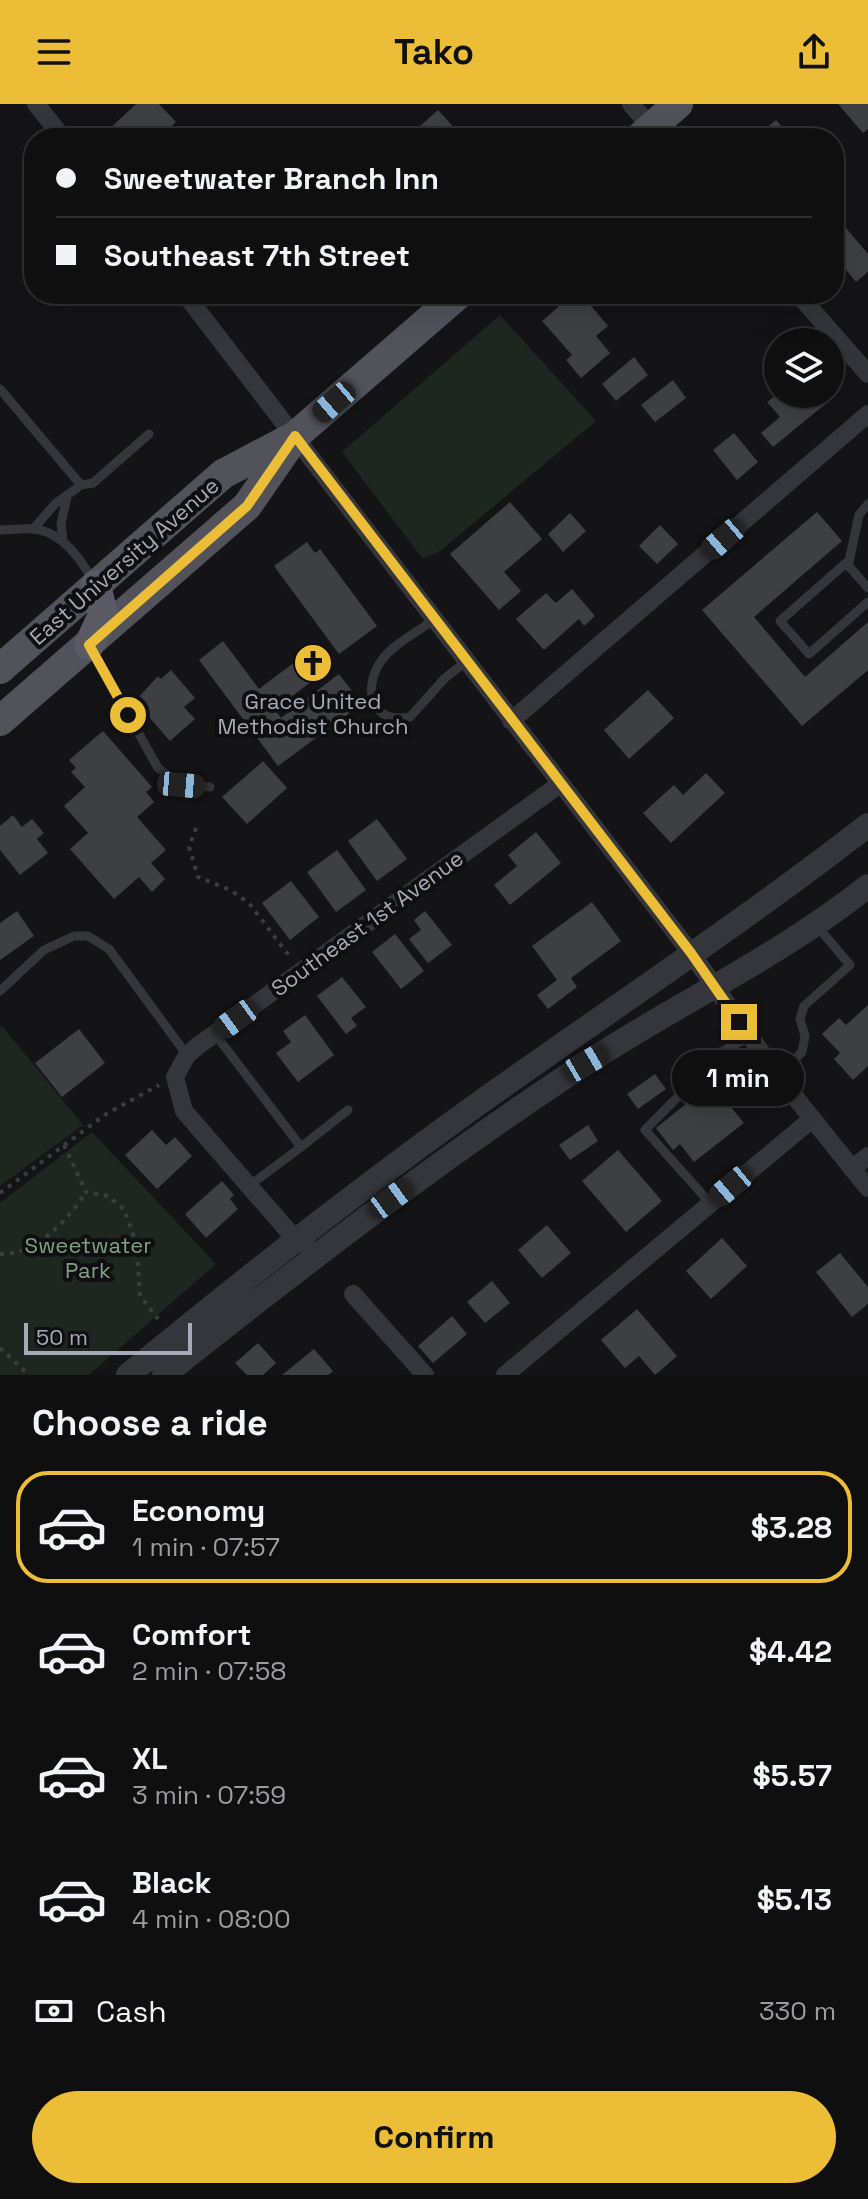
<!DOCTYPE html>
<meta charset="utf-8">
<style>
body{margin:0;font-family:"Space Grotesk",sans-serif;background:#181819;color:#f1f3f6;height:100vh;display:flex;flex-direction:column;font-size:30px;white-space:nowrap}
*{box-sizing:border-box;margin:0}
p{font-size:26px;color:#9b9c9f}
.icon{flex:none;width:44px;height:44px;fill:none;stroke:currentColor;stroke-width:2;stroke-linecap:round;stroke-linejoin:round}
.map{position:relative;height:1271px;overflow:hidden}
.sheet{display:flex;flex-direction:column;background:#0f0f10;flex:1}
.sheet>*{flex:none}
.banner{position:absolute;left:24px;top:24px;width:820px;height:176px;border-radius:32px;box-shadow:0 8px 32px #0002,0 0 0 2px #2f2f30;display:grid;align-content:center;height:176px;padding:0 32px;background:#0f0f10}
.fabs{position:absolute;left:764px;top:224px;display:grid;gap:16px}
.fabs a{display:grid;place-items:center;width:80px;height:80px;border-radius:50%;background:#0f0f10;box-shadow:0 8px 32px #0002,0 0 0 2px #2f2f30;font-size:40px}
.scale{position:absolute;left:24px;bottom:20px;width:168px;box-sizing:border-box;padding-left:8px;border:4px solid #a6aab6;border-top:0;font-size:22px;line-height:28px;white-space:nowrap;color:#a6aab6;-webkit-text-stroke:6px #0f0f11;paint-order:stroke}
.end{position:absolute;width:36px;height:36px;margin:-18px;border:10px solid #ecbd36;background:#111;box-shadow:0 0 0 4px #111}
.from{border-radius:50%}
.bubble{position:absolute;height:56px;border-radius:28px;background:#0f0f10;box-shadow:0 8px 32px #0002,0 0 0 2px #2f2f30;font-size:26px;font-weight:800;line-height:56px;text-align:center}
.car{position:absolute;width:24px;height:48px;margin:-24px -12px;border-radius:10px;box-shadow:0 0 6px 2px #0007;background:linear-gradient(#222 24%,#8ab4d8 0 40%,#222 0 76%,#8ab4d8 0 86%,#222 0)}
.banner b{display:flex;align-items:center;gap:28px;height:76px;font-size:30px}
.banner b+b{border-top:2px solid #2f2f30}
.banner i{width:20px;height:20px;background:#f1f3f6}
ul{padding:0;list-style:none}
li{display:flex;align-items:center;gap:24px;height:112px;margin:0 16px 12px;padding:0 16px;border:4px solid transparent;border-radius:32px}
li div{flex:1}
li b{display:block;font-size:30px}
li em{font-style:normal;font-weight:800}
li.active{border-color:#ecbd36}
li>.icon{width:72px;height:72px;stroke-width:1.5}
h2{padding:0 32px;font-size:36px;line-height:96px}
.pay{display:flex;align-items:center;gap:20px;height:88px;padding:0 32px;font-size:30px}
.pay p{margin-inline-start:auto}
.button{display:flex;gap:16px;margin-top:auto;padding:16px 32px}
.button a{flex:1;height:92px;border-radius:48px;background:#ecbd36;color:#111;font-size:32px;font-weight:800;line-height:92px;text-align:center}
header{display:flex;justify-content:space-between;align-items:center;height:104px;padding:0 32px;background:#ecbd36;color:#111;font-size:36px;font-weight:800}
.map>svg:first-child{display:block}
.green{fill:#1e2620}
.building{fill:#3e3f43}
.lines{fill:none;stroke-linecap:round;stroke-linejoin:round}
.path{stroke:#3b3d42;stroke-width:4;stroke-dasharray:4 6;stroke-linecap:butt}
.service{stroke:#35363b;stroke-width:9}
.minor{stroke:#35363b;stroke-width:18}
.tertiary{stroke:#35363b;stroke-width:24}
.primary{stroke:#51525a;stroke-width:30}
.trunk{stroke:#595a63;stroke-width:30}
.route{stroke:#ecbd36;stroke-width:10}
.labels{text-anchor:middle;stroke-width:8;stroke-linejoin:round;paint-order:stroke}
.street-label{font-size:22px;fill:#a6aab6;stroke:#0f0f11}
.poi-label{font-size:22px;fill:#a6aab6;stroke:#0f0f11}
.park-label{font-size:22px;fill:#7ea083;stroke:#0f0f11}
</style>
<header><svg class="icon" aria-label="menu" viewBox="0 0 24 24"><path d="M4 6h16M4 12h16M4 18h16"/></svg>Tako<svg class="icon" aria-label="share" viewBox="0 0 24 24"><path d="M12 15V3M7 8l5-5 5 5M5 13v7h14v-7"/></svg></header>
<div class="map">
<svg width="868" height="1271" viewBox="0 0 868 1271">
<rect width="100%" height="100%" fill="#141416"/>
<path class="green" d="M500,211L596,317L440,447L423,455L342,348Z
M2,922L83,1021L0,1082V924Z
M92,1028L216,1160L89,1271H0V1099Z"/>
<path class="building" d="M136,0H159L176,18L159,34H111L106,28Z
M838,0H868V25L863,29Z
M438,6L457,27L462,22L473,34H431L420,22Z
M776,16L791,34H754Z
M846,124L868,150V168L856,178L834,151V134Z
M573,190H581L608,222L596,232L610,249L581,274L566,256L572,251L542,217Z
M634,253L648,271L616,297L602,280Z
M673,276L686,294L655,318L641,301Z
M778,290H821L828,298L773,343L761,329L780,313L767,298Z
M734,329L758,358L737,376L713,346Z
M510,398L542,435L504,468L521,487L499,506L450,450Z
M817,408L842,437L754,513L805,573L868,518V566L802,622L702,506Z
M570,409L586,427L563,448L548,430Z
M660,421L678,440L657,460L639,442Z
M307,438L315,449L320,445L377,522L339,550L274,462Z
M572,485L595,512L584,522L579,515L544,546L516,515L546,489L556,499Z
M223,537L259,585L316,542L332,562L275,605L281,614L339,570L362,600L278,662L199,556Z
M171,566L195,594L184,603L195,615L170,637L135,597L158,572L161,575Z
M648,586L674,614L629,655L604,626Z
M103,627L152,683L146,688L154,698L137,713L166,746L151,759L165,775L152,788L139,773L114,795L70,745L88,729L64,702L85,683L71,668L76,664L69,656Z
M263,657L287,684L247,720L222,693Z
M706,669L725,689L671,739L643,709L674,681L683,691Z
M13,711L22,723L32,715L44,729L37,735L48,749L20,771L0,746V722Z
M377,715L407,755L377,777L348,737Z
M536,728L561,759L510,801L494,781L517,762L508,751Z
M337,746L366,786L336,808L307,768Z
M291,777L319,813L290,836L262,799Z
M592,798L621,837L571,874L577,883L548,905L537,891L557,876L532,842Z
M17,807L34,832L0,856V819Z
M425,807L452,841L428,859L409,835L421,826L414,816Z
M395,830L424,867L401,885L372,848Z
M342,873L366,903L351,914L357,922L346,930L317,892Z
M868,901V962L853,976L834,955L840,949L822,930L839,914L846,921Z
M305,911L334,951L298,978L276,949L291,938L283,927Z
M79,925L105,959L62,993L35,959Z
M655,970L666,985L638,1005L627,990Z
M702,987L711,999L721,991L744,1019L694,1058L680,1040L673,1046L656,1024Z
M588,1021L598,1037L570,1056L559,1041Z
M152,1026L166,1041L175,1033L192,1052L157,1085L125,1051Z
M618,1046L662,1097L626,1128L582,1077Z
M222,1077L234,1091L230,1095L238,1105L206,1134L185,1110Z
M547,1121L571,1149L542,1174L518,1146Z
M722,1134L747,1162L711,1195L686,1167Z
M840,1149L868,1183V1200L852,1213L816,1168Z
M492,1177L510,1199L485,1219L467,1198Z
M637,1205L677,1252L655,1271L639,1252L625,1264L601,1236Z
M452,1212L467,1230L433,1259L418,1242Z
M258,1239L276,1259L263,1271H247L235,1259Z
M314,1245L333,1267L328,1271H282Z"/>
<g class="lines">
<path class="path" d="M196,724L189,743L198,773L230,786L249,799L290,853
M64,1041L86,1088L108,1092L124,1105L137,1142L140,1192L158,1215
M0,1089L106,1010L159,981
M0,1150C36,1151 68,1116 86,1088
M0,1244L29,1271"/>
<path class="service" d="M0,285L81,381L55,400L33,425
M81,381L93,379L149,330
M0,426C11,426 22,424 32,425C61,426 81,455 93,477
M63,437L61,420L67,393
M848,462L859,411L868,400
M868,484L846,459L780,517L809,550L868,498
M435,515C419,527 393,540 381,557C362,586 371,620 410,613L445,574L468,556
M91,544L158,664L181,681L210,683
M0,887L44,846L74,832H88L109,845L187,951
M215,930L301,1043L249,1082
M778,972L802,948L805,932L800,915L804,902L850,861L816,821
M301,1043L348,1006
M710,1099L645,1026L723,947L749,933"/>
<path class="minor" d="M36,0L63,34
M631,0L656,29
M185,190L691,849L778,972L868,1084
M798,190L868,270
M511,617L868,310
M852,1065L868,1052
M307,1143L296,1136L184,1007L175,973L187,951L199,941L560,680
M353,1190L425,1271
M505,1271L812,1015"/>
<path class="tertiary" d="M128,1271C242,1177 358,1086 478,1000C608,907 742,819 868,721
M164,1271C300,1163 437,1057 582,962C676,900 779,853 868,782"/>
<path class="primary" d="M639,34L678,0
M0,565L223,370L295,332L459,190
M0,617L247,402L292,337"/>
<path class="trunk" d="M89,541L103,511L96,481"/>
</g>
<g class="lines">
<path class="route" d="M128,611L89,541L247,402L295,332L691,849L739,918"/>
</g>
<defs>
<g id="church-disc" transform="scale(2)"><circle r="9.5" fill="#ecbd36" stroke="#0f0f11"/><path d="M-1.2-6h2.4v3.5h3.3v2.4h-3.3V6h-2.4V-.1h-3.3v-2.4h3.3Z" fill="#111"/></g>
</defs>
<g fill-rule="evenodd">
<use href="#church-disc" x="313" y="559"/>
</g>
<g class="labels">
<g class="street-label">
<text transform="translate(124 457) rotate(-41)" y="8">East University Avenue</text>
<text transform="translate(367 819) rotate(-36)" y="8">Southeast 1st Avenue</text>
</g>
<g class="poi-label">
<text x="313" y="605">Grace United<tspan x="313" dy="25">Methodist Church</tspan></text>
</g>
<g class="park-label">
<text x="88" y="1149">Sweetwater<tspan x="88" dy="25">Park</tspan></text>
</g>
</g>
</svg>
<div class="fabs">
<a><svg class="icon" aria-label="layers" viewBox="0 0 24 24"><path d="M12 4l9 5-9 5-9-5zM3 14l9 5 9-5"/></svg></a>
</div>
<div class="scale">50 m</div>
<i class="end from" style="left:128px;top:611px"></i>
<i class="end" style="left:739px;top:918px"></i>
<div class="bubble" style="left:672px;top:946px;width:132px">1 min</div>
<i class="car" style="left:334px;top:298px;rotate:229deg"></i>
<i class="car" style="left:723px;top:435px;rotate:229deg"></i>
<i class="car" style="left:181px;top:681px;rotate:95deg"></i>
<i class="car" style="left:236px;top:915px;rotate:234deg"></i>
<i class="car" style="left:586px;top:959px;rotate:60deg"></i>
<i class="car" style="left:731px;top:1082px;rotate:230deg"></i>
<i class="car" style="left:391px;top:1095px;rotate:54deg"></i>
<div class="banner">
<b><i class="from"></i>Sweetwater Branch Inn</b>
<b><i></i>Southeast 7th Street</b>
</div>
</div>
<section class="sheet">
<h2>Choose a ride</h2>
<ul>
<li class="active"><svg class="icon" aria-label="car" viewBox="0 0 24 24"><path d="M5 17H2v-5l4-1 3-4h7l3 4 3 1v5h-3M9 17h6M6 11h13"/><circle cx="7" cy="17" r="2"/><circle cx="17" cy="17" r="2"/></svg><div><b>Economy</b><p>1 min · 07:57</p></div><em>$3.28</em></li>
<li><svg class="icon" aria-label="car" viewBox="0 0 24 24"><path d="M5 17H2v-5l4-1 3-4h7l3 4 3 1v5h-3M9 17h6M6 11h13"/><circle cx="7" cy="17" r="2"/><circle cx="17" cy="17" r="2"/></svg><div><b>Comfort</b><p>2 min · 07:58</p></div><em>$4.42</em></li>
<li><svg class="icon" aria-label="car" viewBox="0 0 24 24"><path d="M5 17H2v-5l4-1 3-4h7l3 4 3 1v5h-3M9 17h6M6 11h13"/><circle cx="7" cy="17" r="2"/><circle cx="17" cy="17" r="2"/></svg><div><b>XL</b><p>3 min · 07:59</p></div><em>$5.57</em></li>
<li><svg class="icon" aria-label="car" viewBox="0 0 24 24"><path d="M5 17H2v-5l4-1 3-4h7l3 4 3 1v5h-3M9 17h6M6 11h13"/><circle cx="7" cy="17" r="2"/><circle cx="17" cy="17" r="2"/></svg><div><b>Black</b><p>4 min · 08:00</p></div><em>$5.13</em></li>
</ul>
<div class="pay"><svg class="icon" aria-label="cash" viewBox="0 0 24 24"><path d="M3 7h18v10H3z"/><circle cx="12" cy="12" r="2"/></svg>Cash<p>330 m</p></div>
<div class="button"><a>Confirm</a></div>
</section>
